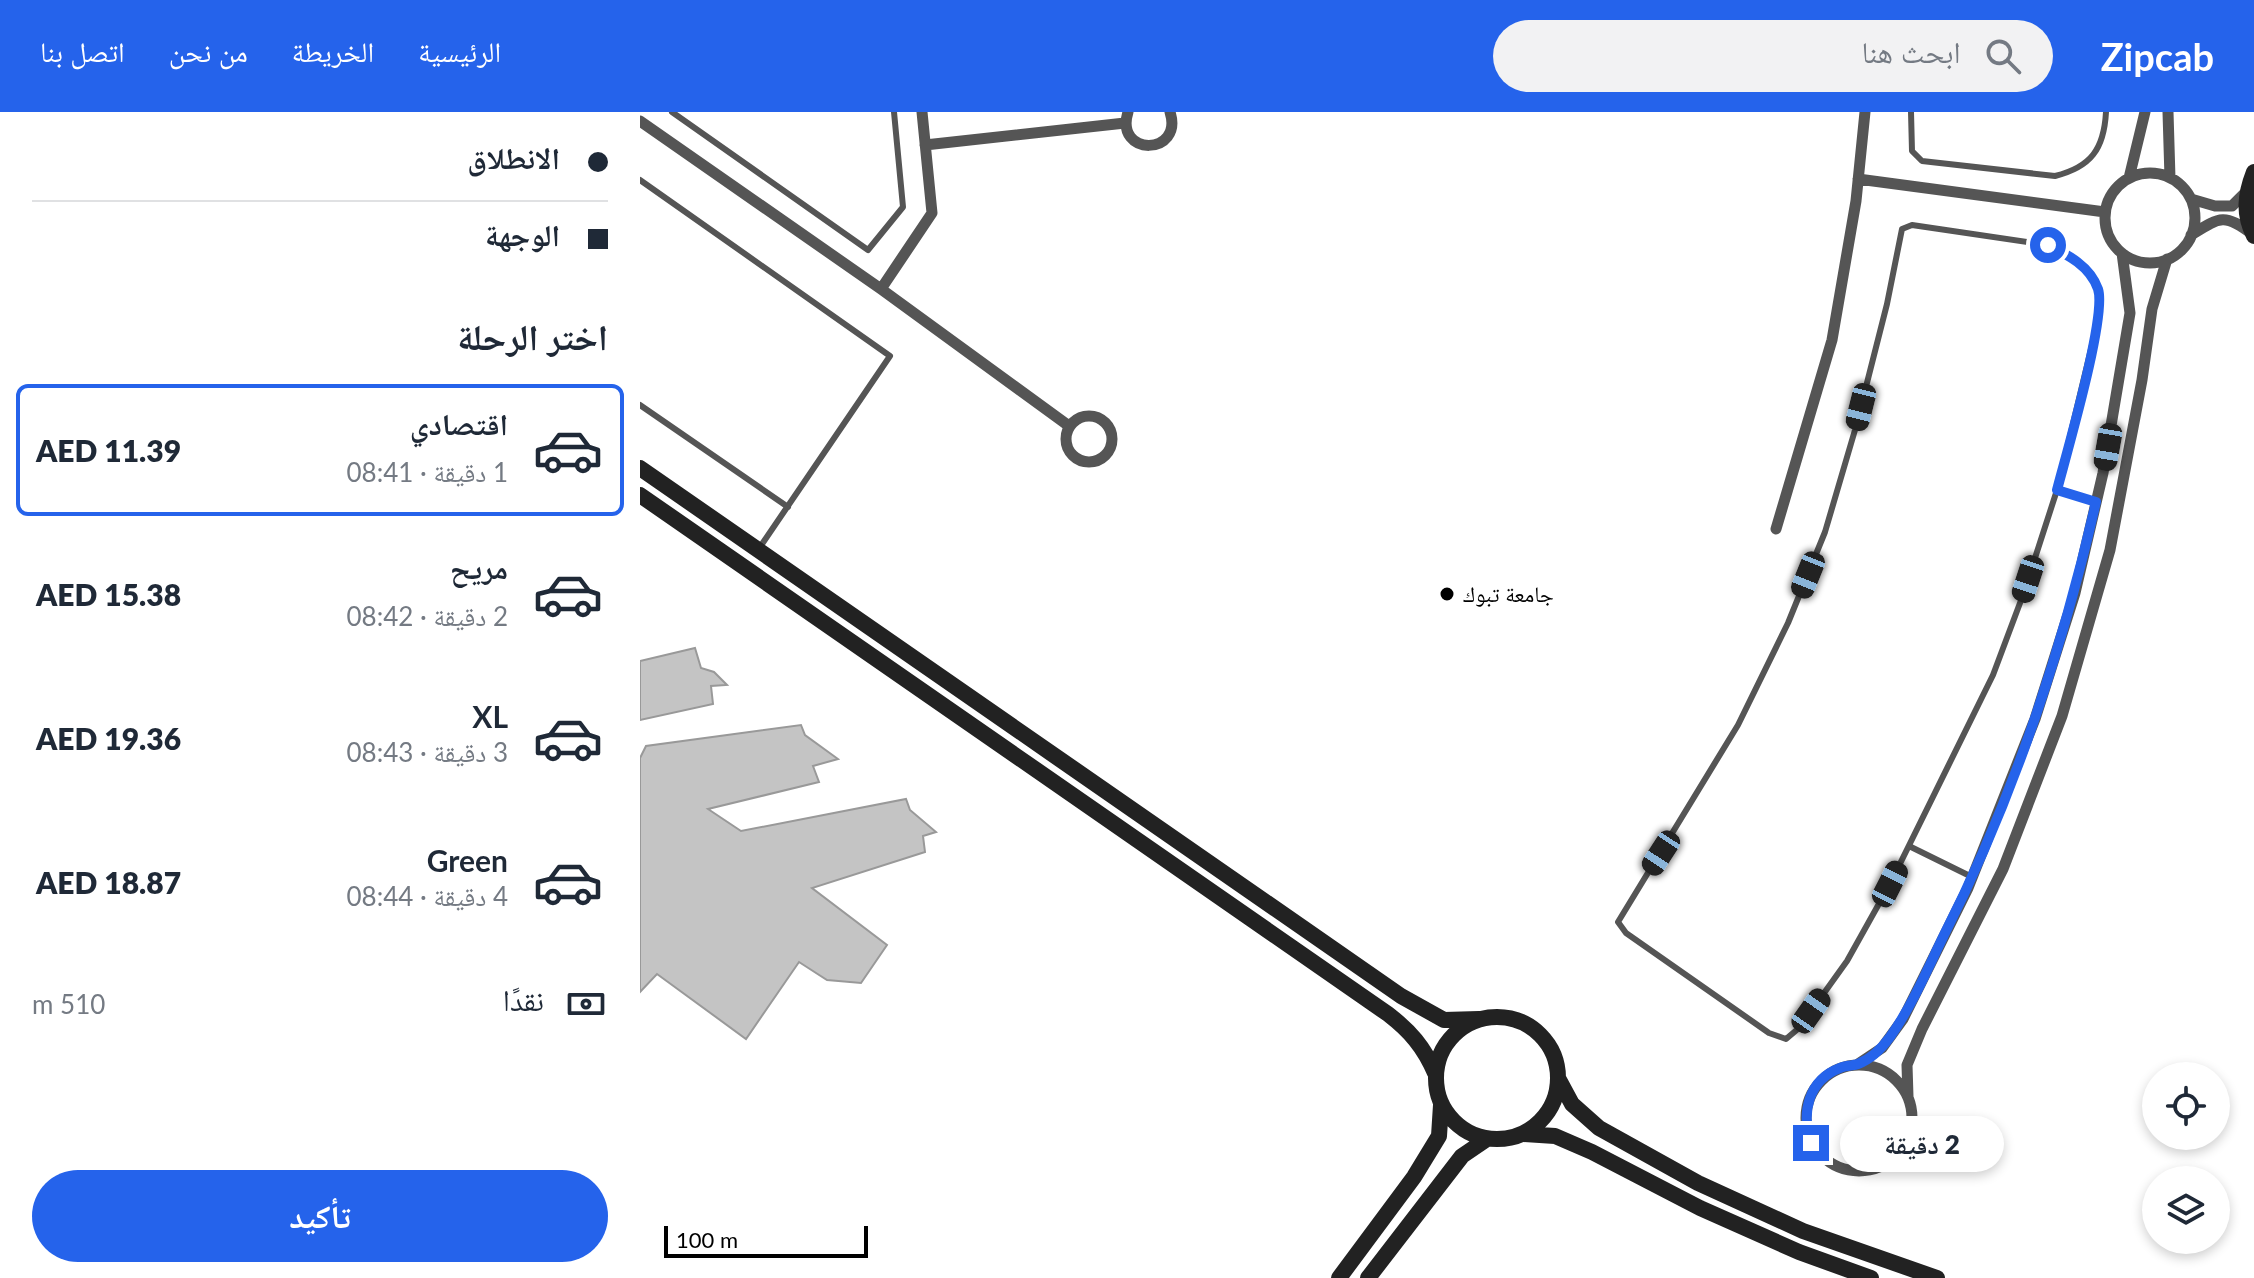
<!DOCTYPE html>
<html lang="ar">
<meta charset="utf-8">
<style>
body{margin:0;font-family:Lato,"Noto Naskh Arabic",sans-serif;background:#f2f2f3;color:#1f2937;direction:rtl;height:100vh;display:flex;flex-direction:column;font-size:30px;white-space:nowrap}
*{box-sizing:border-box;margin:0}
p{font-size:26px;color:#747a83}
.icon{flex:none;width:44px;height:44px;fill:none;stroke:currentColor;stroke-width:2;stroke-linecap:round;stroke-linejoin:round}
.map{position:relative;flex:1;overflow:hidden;direction:ltr}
.side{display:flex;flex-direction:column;background:#fff;width:640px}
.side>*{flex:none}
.hud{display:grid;align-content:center;height:176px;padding:0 32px;background:#fff}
.buttons{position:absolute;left:1502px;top:950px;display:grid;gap:16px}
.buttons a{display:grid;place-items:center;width:88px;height:88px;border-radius:50%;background:#fff;box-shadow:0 4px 12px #0003;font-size:40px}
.scale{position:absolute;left:24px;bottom:20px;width:204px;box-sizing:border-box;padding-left:8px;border:4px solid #000;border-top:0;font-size:22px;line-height:28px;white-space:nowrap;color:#000;-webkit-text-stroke:6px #fff;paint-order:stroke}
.end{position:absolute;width:36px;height:36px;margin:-18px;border:10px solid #2563eb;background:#fff;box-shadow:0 0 0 4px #fff}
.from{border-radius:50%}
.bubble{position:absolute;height:56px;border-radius:28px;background:#fff;box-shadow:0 4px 12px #0003;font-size:26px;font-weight:800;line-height:56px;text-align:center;direction:rtl}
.car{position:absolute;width:24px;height:48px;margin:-24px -12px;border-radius:10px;box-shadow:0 0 6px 2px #0007;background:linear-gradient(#222 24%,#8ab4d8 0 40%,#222 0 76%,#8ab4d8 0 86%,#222 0)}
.hud b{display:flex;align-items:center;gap:28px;height:76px;font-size:30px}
.hud b+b{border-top:2px solid #e0e1e3}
.hud i{width:20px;height:20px;background:#1f2937}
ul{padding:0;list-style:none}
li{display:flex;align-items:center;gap:24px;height:132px;margin:0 16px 12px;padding:0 16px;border:4px solid transparent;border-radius:12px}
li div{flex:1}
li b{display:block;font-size:30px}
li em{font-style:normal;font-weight:800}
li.selected{border-color:#2563eb}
li>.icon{width:72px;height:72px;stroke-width:1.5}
h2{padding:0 32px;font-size:36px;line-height:96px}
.pay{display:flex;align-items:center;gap:20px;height:88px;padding:0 32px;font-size:30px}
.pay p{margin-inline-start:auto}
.button{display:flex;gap:16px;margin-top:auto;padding:16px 32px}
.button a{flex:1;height:92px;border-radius:48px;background:#2563eb;color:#fff;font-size:32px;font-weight:800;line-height:92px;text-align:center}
header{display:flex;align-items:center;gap:48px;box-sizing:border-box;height:112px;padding:0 40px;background:#2563eb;color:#fff}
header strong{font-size:38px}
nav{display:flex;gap:44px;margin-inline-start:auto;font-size:28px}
.search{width:560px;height:72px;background:#f2f2f3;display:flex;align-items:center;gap:20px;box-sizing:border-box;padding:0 28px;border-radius:44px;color:#747a83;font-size:30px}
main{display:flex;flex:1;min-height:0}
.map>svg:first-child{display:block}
.building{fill:#c4c4c4;stroke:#999;stroke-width:2}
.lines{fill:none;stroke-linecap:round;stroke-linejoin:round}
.lane{stroke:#555;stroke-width:6}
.street{stroke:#555;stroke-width:11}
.secondary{stroke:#222;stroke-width:16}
.route{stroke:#2563eb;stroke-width:10}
.poi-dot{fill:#000;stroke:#fff;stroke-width:3}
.labels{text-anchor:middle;stroke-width:8;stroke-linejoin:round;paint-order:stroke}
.poi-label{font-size:22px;fill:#000;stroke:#fff;text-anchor:start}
</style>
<header>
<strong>Zipcab</strong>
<div class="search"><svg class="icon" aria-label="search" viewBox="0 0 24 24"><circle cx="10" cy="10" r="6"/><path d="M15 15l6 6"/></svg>ابحث هنا</div>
<nav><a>الرئيسية</a><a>الخريطة</a><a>من نحن</a><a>اتصل بنا</a></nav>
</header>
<main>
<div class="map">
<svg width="1614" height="1166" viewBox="0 0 1614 1166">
<rect width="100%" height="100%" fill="#fff"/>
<path class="building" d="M55,536L61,556L74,560L87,573L71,574L73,592L0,608V549Z
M161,613L165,623L198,647L173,654L179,670L68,697L101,719L266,687L270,698L296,720L283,724L285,740L172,776L247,833L221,871L187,868L159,850L106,927L17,862L0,880V646L6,634Z"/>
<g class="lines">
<path class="lane" d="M32,0L228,138L263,95L254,0
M1271,0L1272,39L1282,49L1415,64C1451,55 1464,37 1466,0
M0,68L250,244L120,435
M1272,113L1408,133L1444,154L1459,178L1458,208L1417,378L1383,483L1353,563L1250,772L1207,849L1159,916L1146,927L1129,921L986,821L978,810L1098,613L1148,511L1185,420L1215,318L1247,192L1262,117Z
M0,293L148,395
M1417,378L1456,390
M1269,734L1332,765"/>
<path class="street" d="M488,0C474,45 544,44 530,0
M1528,0L1530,66
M0,9L241,177L429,314
M285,33L485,11
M1465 106a45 45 0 1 1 90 0a45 45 0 1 1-90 0Z
M1489,66L1505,0
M1218,67L1465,100
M1551,87L1575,94H1592L1606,80
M1551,123C1580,105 1584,101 1612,122
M241,177L292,101L282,0
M426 327a23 23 0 1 1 46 0a23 23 0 1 1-46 0Z
M1136,417L1192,228L1216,89L1225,0
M1218,952L1242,936L1263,907L1328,776L1395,607L1435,481L1463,361L1490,201L1482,141
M1166 1006a53 53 0 1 1 106 0a53 53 0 1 1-106 0Z
M1268,985L1267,953L1282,917L1363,757L1422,604L1470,438L1502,268L1512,197L1527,147"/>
<path class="secondary" d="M1614,60C1605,83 1603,102 1614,124
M0,356L761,884L804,908L839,907
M0,383L748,902C770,919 784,935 795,961
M796 966a61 61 0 1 1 122 0a61 61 0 1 1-122 0Z
M918,966L932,992L959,1016L1058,1071L1163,1119L1297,1166
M884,1022L915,1024L952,1040L1060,1096L1159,1140L1231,1166
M699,1166L774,1065L799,1024L801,993
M728,1166L822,1044L847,1027"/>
</g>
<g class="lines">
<path class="route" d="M1171,1031C1161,1001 1168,968 1200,956C1206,953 1213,954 1218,952C1231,947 1242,936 1250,925C1272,894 1287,858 1304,823C1373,687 1422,539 1456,390L1417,378C1426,343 1467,204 1458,177C1450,154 1428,143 1408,133"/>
</g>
<circle class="poi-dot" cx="807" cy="482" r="8"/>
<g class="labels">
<g class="poi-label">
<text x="823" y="490">جامعة تبوك</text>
</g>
</g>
</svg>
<div class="buttons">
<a><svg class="icon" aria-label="locate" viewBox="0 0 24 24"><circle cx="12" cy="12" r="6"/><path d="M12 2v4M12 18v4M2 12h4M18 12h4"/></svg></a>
<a><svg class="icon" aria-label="layers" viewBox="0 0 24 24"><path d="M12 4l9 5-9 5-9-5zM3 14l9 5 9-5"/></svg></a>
</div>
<div class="scale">100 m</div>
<i class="end from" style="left:1408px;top:133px"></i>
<i class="end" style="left:1171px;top:1031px"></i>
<div class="bubble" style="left:1200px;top:1004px;width:164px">2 دقيقة</div>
<i class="car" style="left:1221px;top:295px;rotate:194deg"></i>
<i class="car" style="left:1468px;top:335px;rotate:190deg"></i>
<i class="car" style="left:1168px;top:463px;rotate:202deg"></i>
<i class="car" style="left:1388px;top:467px;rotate:198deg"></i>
<i class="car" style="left:1021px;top:741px;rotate:213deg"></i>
<i class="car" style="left:1250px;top:772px;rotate:27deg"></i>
<i class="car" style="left:1171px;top:899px;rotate:35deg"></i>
</div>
<section class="side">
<div class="hud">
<b><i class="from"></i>الانطلاق</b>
<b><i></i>الوجهة</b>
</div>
<h2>اختر الرحلة</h2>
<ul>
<li class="selected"><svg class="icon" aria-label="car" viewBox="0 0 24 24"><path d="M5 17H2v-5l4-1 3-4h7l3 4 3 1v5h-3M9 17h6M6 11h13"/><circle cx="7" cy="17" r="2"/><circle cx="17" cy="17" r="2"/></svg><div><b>اقتصادي</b><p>1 دقيقة · 08:41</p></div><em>AED 11.39</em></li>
<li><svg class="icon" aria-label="car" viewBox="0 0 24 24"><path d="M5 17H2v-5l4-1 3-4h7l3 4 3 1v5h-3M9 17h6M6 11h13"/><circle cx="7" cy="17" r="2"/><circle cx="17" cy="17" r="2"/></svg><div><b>مريح</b><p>2 دقيقة · 08:42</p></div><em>AED 15.38</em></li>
<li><svg class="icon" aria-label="car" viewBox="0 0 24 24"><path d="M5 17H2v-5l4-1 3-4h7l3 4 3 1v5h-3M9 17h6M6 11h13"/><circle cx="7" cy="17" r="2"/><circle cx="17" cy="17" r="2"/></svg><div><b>XL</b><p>3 دقيقة · 08:43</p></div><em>AED 19.36</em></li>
<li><svg class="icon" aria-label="car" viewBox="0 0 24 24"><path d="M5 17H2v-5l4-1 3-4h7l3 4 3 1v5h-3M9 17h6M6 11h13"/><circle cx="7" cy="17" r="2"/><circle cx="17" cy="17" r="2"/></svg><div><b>Green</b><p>4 دقيقة · 08:44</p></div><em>AED 18.87</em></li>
</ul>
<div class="pay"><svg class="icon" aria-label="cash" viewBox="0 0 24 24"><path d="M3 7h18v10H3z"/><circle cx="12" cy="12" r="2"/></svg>نقدًا<p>510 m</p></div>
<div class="button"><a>تأكيد</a></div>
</section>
</main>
